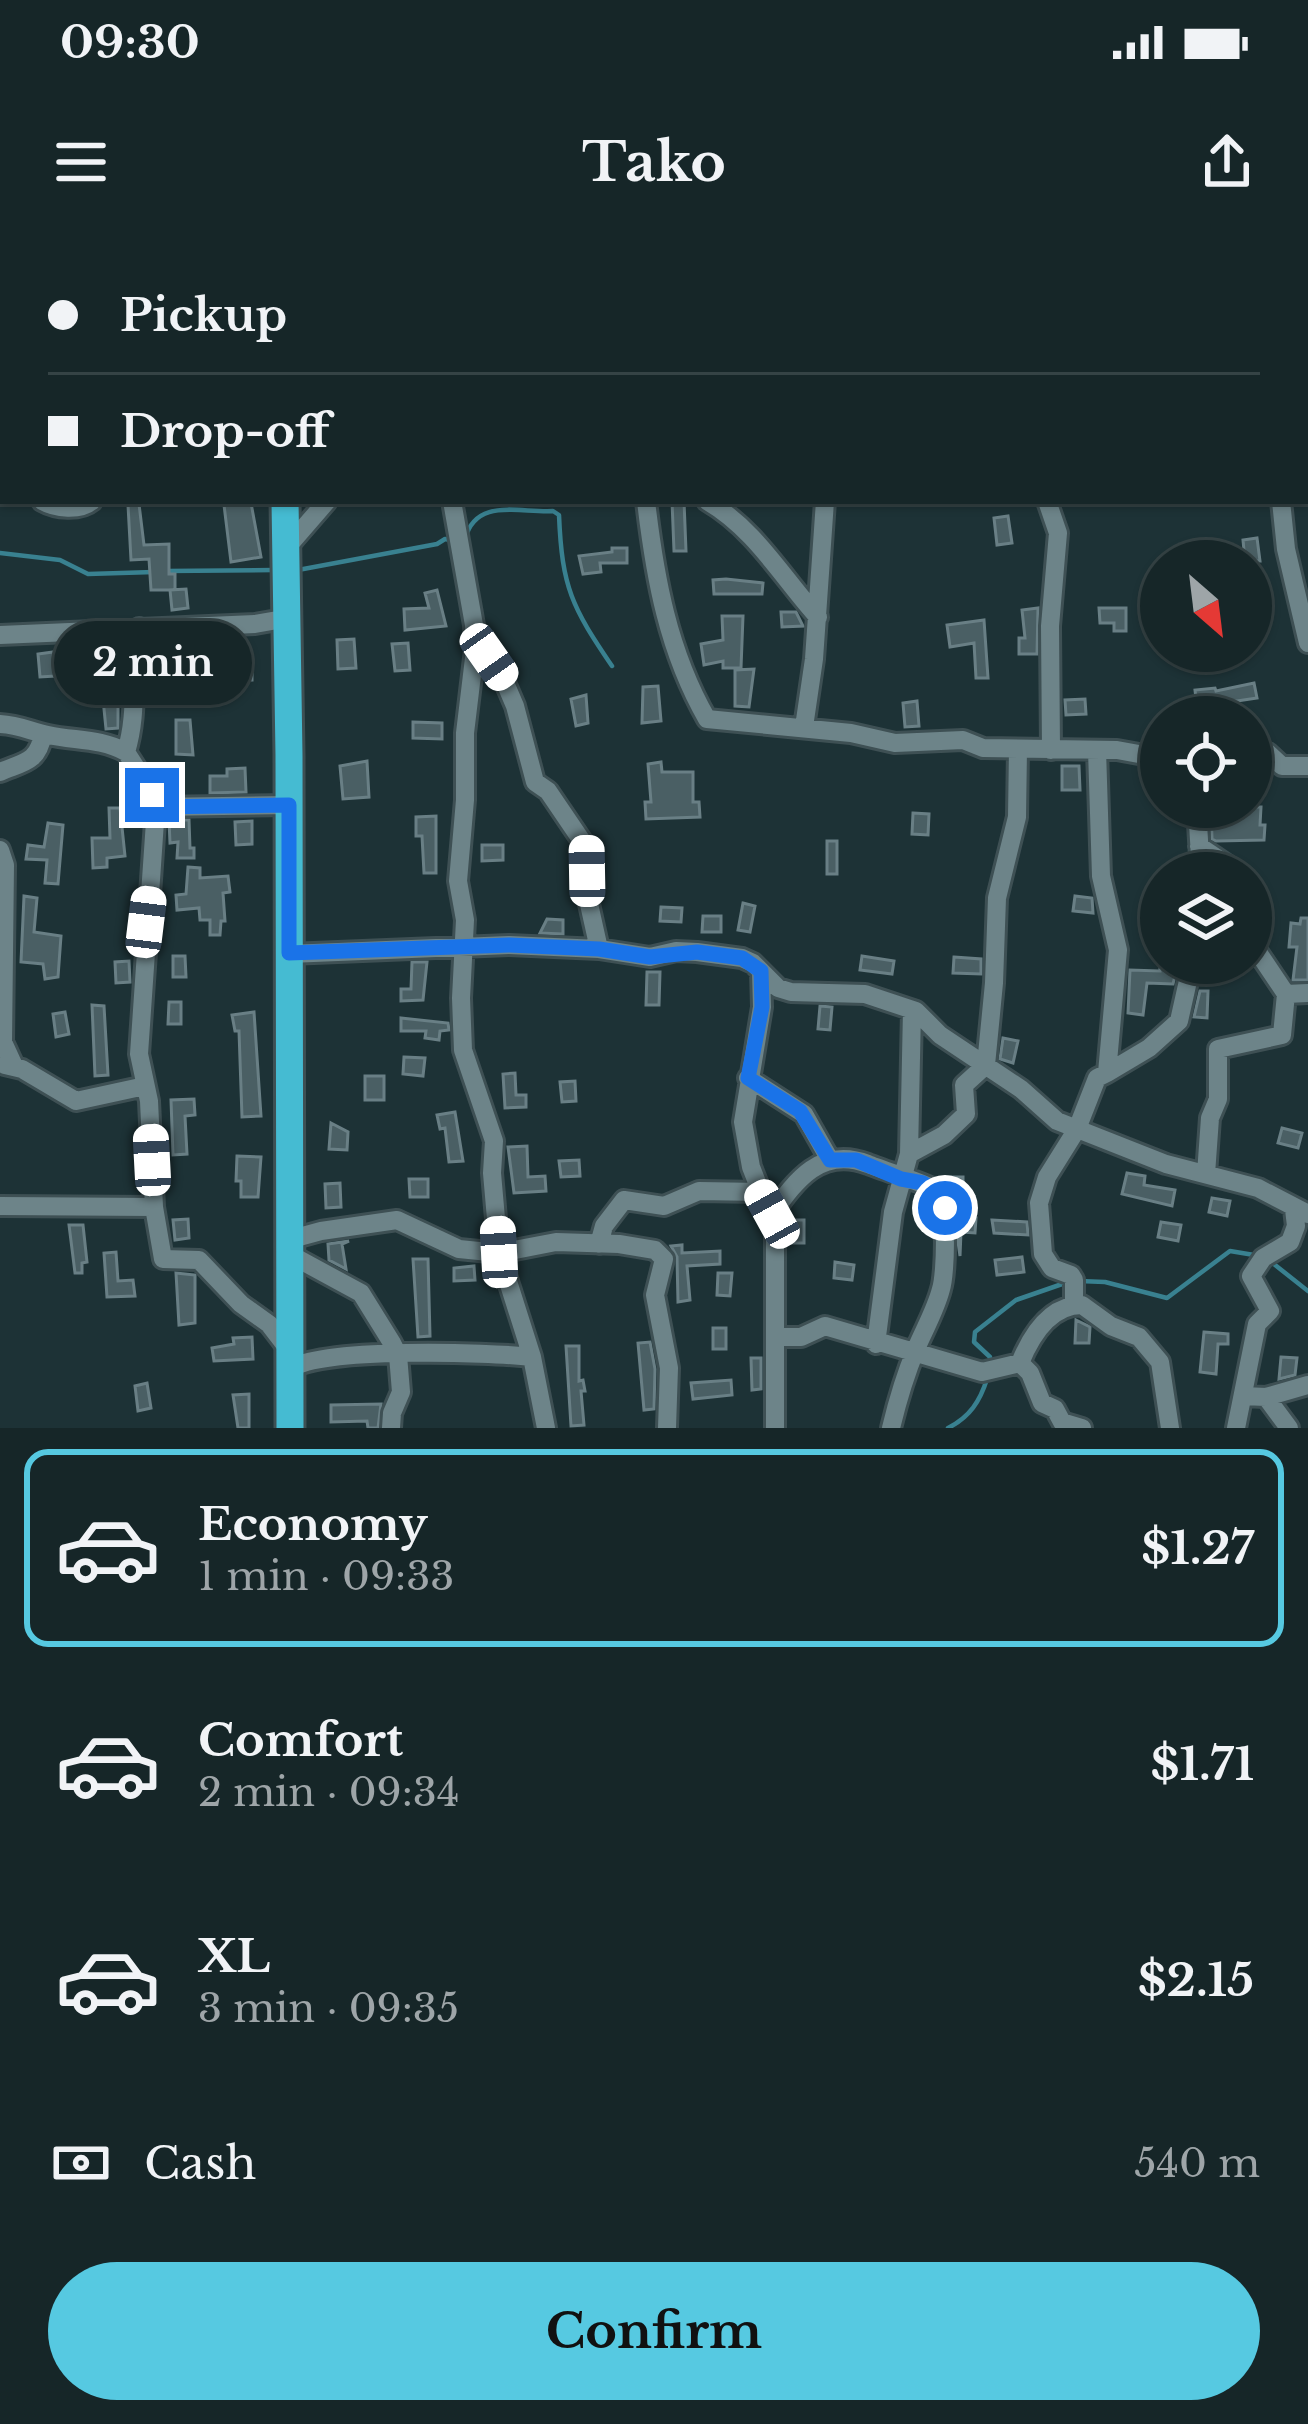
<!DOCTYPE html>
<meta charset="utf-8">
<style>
body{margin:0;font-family:"Libre Baskerville",serif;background:#233234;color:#f1f3f6;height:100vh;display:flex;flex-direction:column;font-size:45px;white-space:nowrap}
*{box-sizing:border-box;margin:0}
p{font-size:39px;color:#9ea5a8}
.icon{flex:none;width:66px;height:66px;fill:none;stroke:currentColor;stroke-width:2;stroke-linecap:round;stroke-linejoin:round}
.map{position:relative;height:1188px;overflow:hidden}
.side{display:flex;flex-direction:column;background:#162628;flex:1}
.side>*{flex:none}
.top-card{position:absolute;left:0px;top:0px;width:1308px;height:264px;box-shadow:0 3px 9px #0004,0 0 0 3px #354345;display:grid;align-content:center;height:264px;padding:0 48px;background:#162628}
.needle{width:78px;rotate:152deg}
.controls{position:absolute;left:1140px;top:300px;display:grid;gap:24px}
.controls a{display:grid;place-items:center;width:132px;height:132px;border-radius:50%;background:#162628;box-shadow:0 3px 9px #0004,0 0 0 3px #354345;font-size:60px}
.end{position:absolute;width:54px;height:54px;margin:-27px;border:15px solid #1a73e8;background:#fff;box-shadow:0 0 0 6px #fff}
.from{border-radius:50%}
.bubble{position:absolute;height:84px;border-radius:42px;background:#162628;box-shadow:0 3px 9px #0004,0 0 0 3px #354345;font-size:39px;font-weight:700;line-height:84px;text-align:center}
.car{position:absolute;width:36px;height:72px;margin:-36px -18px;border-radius:15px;box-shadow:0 0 9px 3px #0007;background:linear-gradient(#fff 24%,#345 0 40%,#fff 0 76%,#345 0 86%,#fff 0)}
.top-card b{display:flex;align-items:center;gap:42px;height:114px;font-size:45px}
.top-card b+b{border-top:3px solid #354345}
.top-card i{width:30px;height:30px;background:#f1f3f6}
ul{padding:21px 0 0;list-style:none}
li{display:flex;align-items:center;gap:36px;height:198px;margin:0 24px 18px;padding:0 24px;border:6px solid transparent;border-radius:24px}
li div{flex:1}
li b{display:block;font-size:45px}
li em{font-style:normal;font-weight:700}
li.selected{border-color:#56c9e1}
li>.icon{width:108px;height:108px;stroke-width:1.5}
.pay{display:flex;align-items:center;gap:30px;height:132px;padding:0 48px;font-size:45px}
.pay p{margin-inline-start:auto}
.primary-button{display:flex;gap:24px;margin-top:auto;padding:24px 48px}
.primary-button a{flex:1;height:138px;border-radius:72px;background:#56c9e1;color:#111;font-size:48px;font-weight:700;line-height:138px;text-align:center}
.status{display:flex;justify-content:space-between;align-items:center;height:84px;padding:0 60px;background:#162628;direction:ltr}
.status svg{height:33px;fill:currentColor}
header{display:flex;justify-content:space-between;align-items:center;height:156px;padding:0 48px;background:#162628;font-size:54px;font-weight:700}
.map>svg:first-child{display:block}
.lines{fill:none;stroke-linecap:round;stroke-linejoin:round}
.stream{stroke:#398190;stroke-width:4.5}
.building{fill:#4a5f64;stroke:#697f85;stroke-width:3}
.minor-casing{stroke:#3e5054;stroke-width:24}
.highway-casing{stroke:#3e5054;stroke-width:33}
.minor{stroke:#6d8489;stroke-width:18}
.highway{stroke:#45bbd2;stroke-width:27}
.route{stroke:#1a73e8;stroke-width:15}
</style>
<div class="status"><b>09:30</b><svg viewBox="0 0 49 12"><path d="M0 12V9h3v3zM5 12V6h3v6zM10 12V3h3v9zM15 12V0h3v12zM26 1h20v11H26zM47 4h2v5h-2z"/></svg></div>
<header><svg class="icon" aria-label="menu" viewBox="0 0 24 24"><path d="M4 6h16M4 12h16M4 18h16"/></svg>Tako<svg class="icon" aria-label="share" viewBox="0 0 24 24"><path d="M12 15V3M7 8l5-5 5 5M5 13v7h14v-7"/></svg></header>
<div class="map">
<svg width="1308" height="1188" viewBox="0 0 1308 1188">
<rect width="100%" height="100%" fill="#1d3236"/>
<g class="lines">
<path class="stream" d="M465,299C476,257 519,273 553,271L559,275C562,348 572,367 612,426
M0,313L60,320L88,334L154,332
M298,330L437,304L445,299L455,301
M166,331L274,330
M1270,1021L1308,1051
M1079,1041L1105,1042L1167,1058L1230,1011L1260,1016
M990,1122V1117L974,1102L975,1092L1016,1060L1068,1042
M948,1188C970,1177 980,1161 987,1139"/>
</g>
<path class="building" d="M672,261H684L686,311H674Z
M251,263L261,317L231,322L224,265Z
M139,264L144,305L169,304V334H175V350H151L149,319L131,320L128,265Z
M1008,276L1012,303L997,305L994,278Z
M1257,298L1260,321H1245L1243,300Z
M612,308H627V323H600L601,332L583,334L579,316L612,312Z
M726,339L763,343L762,354H714L713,340Z
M186,349L188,368L172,370L170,350Z
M437,350L446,386L405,390L404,369L429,368L425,353Z
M1038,368L1037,414H1019V398H1025L1022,370Z
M1099,368H1126V391H1114V383H1100Z
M781,372H796L803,386L782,387Z
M722,376H743L741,428H723V421L704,425L701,404L723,400Z
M984,380L988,438H976L974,403L950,407L947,385Z
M354,399L356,428L338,429L337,400Z
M198,400L200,411L190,412L191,435L175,436L174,401Z
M408,403L410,430L395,431L392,404Z
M53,412L55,436L40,437L38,414Z
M252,420V440H234V421Z
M754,429L749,467L735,466V430Z
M1254,443L1257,458L1197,467L1195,450L1215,448L1216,451Z
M118,446V488L106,489L102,449Z
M658,446L661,481L642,483L643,447Z
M586,455L588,483L576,486L571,459Z
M1085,459L1086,474L1066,475L1065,460Z
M917,461L919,486L905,487L903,463Z
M176,480H190L193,515L176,514Z
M413,482L442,483V499L413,498Z
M367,521L369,557L343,559L340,526Z
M661,522L662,532H693V562H699L700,577L646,579L645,562H651L648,524Z
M1062,526H1079L1080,550H1062Z
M245,528L246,552L210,553V536H227V529Z
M1211,567H1261L1260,585H1265L1264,600L1216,601L1212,599Z
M109,568H120L125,616L107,618V627L93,628L92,598H110Z
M913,573L929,574L928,595L912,594Z
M436,576V633H424L422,596H416V577Z
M169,580H189L190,608H194V618H177L178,602L170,603Z
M252,581V604L236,605L235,582Z
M48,583L63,585L58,644L45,643L47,620L26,619L28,605L44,607Z
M827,601H837V634H827Z
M482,605H503V620L482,621Z
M188,627L200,628V638L228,636L230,652L223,653L225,681H221L220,695H210V680H200L199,668L177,670L176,655L186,654Z
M24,656L37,658L34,692L61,696L58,737L45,739L43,724L21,722Z
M1075,656L1092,658L1093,673L1073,671Z
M743,663L755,666L750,692L738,690Z
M661,667L682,668L681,682L660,681Z
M703,676H721V692H702Z
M1301,678H1308V740H1293L1297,707H1289L1291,683L1300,684Z
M547,679L563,680V694L540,693Z
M173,716H185L186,737H173Z
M862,716L894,721L892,734L860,730Z
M954,717L981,719V734L953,733Z
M129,721L130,742L116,743L115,722Z
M412,722H427L423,760L401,761V749H411Z
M1160,727H1177L1173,744L1147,743L1143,775L1128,773L1130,730L1160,731Z
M647,732H660L659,765H646Z
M1200,751H1208L1207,778L1194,777Z
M169,762H181V784H168Z
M92,765L104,766L108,835L95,836Z
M820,766L832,767L830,790L818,789Z
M65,772L69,794L56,797L53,774Z
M254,772L261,876L242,877L239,791H235L232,775Z
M401,778L448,783L449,790L440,791L439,800L425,798L426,791H401Z
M1003,798L1018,801L1013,823L1000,819Z
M404,817L425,818L423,836L403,834Z
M515,833L516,855H526V867L505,868L503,834Z
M365,836H384V860H365Z
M575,841L576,861L562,862L560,842Z
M194,859L195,875L185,876L187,914L173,915L171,860Z
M455,872L463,921L449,922L445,888L440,889L437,875Z
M331,883L348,892L347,910L329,909Z
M1282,888L1302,893L1298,908L1278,903Z
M527,906L528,937L545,936L546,951L514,953L508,907Z
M237,916L261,917L258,957H241V941H236Z
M579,920L580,936L561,937L559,921Z
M1127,933L1145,936L1144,945L1175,950L1172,966L1122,954Z
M949,937H963V977L976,978L975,993L961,992L960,1016Z
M409,939H428V957H410Z
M340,943L341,967L326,968L325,944Z
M1212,958L1230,961L1227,976L1209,972Z
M188,979L189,998L175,1000L173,980Z
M790,980H804V1003H790Z
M992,980L1027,982L1028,995L994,993Z
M1161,982L1181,985L1178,1001L1158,997Z
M69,985H83L87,1022L82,1023V1033H75Z
M349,1001L342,1004L346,1029L329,1020L328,1004Z
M682,1005V1013L720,1011V1024L687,1026L690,1060L678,1062L677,1017L671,1006Z
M116,1012L118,1041L133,1040L135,1056L107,1057L104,1013Z
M1022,1017L1024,1032L997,1035L995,1020Z
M413,1019H428L430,1096L418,1097Z
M835,1022L854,1025L852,1040L834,1038Z
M474,1026L475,1040L454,1041V1028Z
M176,1033L195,1035V1083L179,1085Z
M718,1033H732L730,1056L717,1055Z
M1076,1080L1090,1087L1089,1103H1075Z
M713,1088H726V1109H713Z
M1204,1092L1228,1094V1104H1218L1216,1134L1200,1132Z
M252,1097L253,1119L214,1121L212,1108L234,1104L233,1098Z
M650,1102L655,1129L654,1169L644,1170L638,1103Z
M566,1106H579V1141L583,1140L585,1151H581L584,1185L571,1186Z
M1281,1117L1297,1118L1295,1135L1279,1139Z
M751,1118H761V1149L752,1150Z
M731,1140L732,1155L693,1159L691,1143Z
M147,1143L151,1168L138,1171L135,1146Z
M249,1154V1188H238L233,1155Z
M381,1164L378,1188H368L367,1181L331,1182V1165Z"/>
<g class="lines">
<g class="minor-casing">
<path id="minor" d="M28,0V3
M633,0V3
M840,0L846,3
M1248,0V3
M160,3V0
M758,3L782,0
M962,3L1021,0
M0,189H3
M42,261C56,269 80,271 92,261
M452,261L474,385L475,410L489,417L503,438L515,466L535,542L548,551L586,607L587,655L599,709
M646,261C655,338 668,411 707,479L851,493L895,503L963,500L983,508L1117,510L1161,518
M707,261C755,289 782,337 818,377
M1047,261L1058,293L1050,386L1051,510
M1281,261L1286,309L1308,403
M288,306L327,261
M0,395L255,384L289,378
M475,410L465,493V560L458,641L465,680L461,758L463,810L494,901L492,933L499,1013L532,1117L546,1188
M0,484C19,485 30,491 48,495C76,501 100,498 126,512
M804,487L814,419L825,261
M1251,511L1268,513L1282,526H1308
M0,532C23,522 38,523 43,494
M156,567L289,565
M1197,567L1201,633
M1199,606L1239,633
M0,610L5,625L3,802L14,826
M1251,702L1286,754L1308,753
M289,714L509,705L599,709L650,717L676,711L697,712L742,718L753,723L778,748L791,752L865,754L916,771L940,795L1021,849L1057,881L1166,924L1258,948L1308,974
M761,731L762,767L743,882L751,927L775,988V1188
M5,825L22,829L76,861L145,846
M1107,833L1149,808L1179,781L1192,723
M748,838L804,874L830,920
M909,914L912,770
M1206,934L1210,878L1218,859V809L1282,795L1286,754
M0,966L154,967L149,861L139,814L156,567L151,551L126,512C139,470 130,430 139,388
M154,967L163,1019L199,1020L241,1064L269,1084L289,1110
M772,974C796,940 821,906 868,924C880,929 930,945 936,950C948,961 946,1033 941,1049C936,1069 924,1090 916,1109C906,1133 897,1163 891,1188
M288,1000L321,991L397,980L459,1009L499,1013L556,1002L619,1004L655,1010L664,1019L655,1055L669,1128L667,1188
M599,1004L604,986L624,960L664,966L699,951L760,952
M289,1014L361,1053L392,1103L398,1115L401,1152L392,1173L391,1188
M1074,1064V1040L1071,1035L1052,1028L1043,1014L1039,963L1047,937L1077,889L1097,838L1107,833L1118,710L1101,636L1097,510
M775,1097H801L825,1086L982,1132L1020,1123C1031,1096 1050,1065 1082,1065L1111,1086L1139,1097L1160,1122L1170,1188
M876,1104L893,972L909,914L944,895L966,874L964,845L986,825L994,743L997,658L1017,577L1018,509
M1020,1123L1030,1133L1042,1163L1055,1169L1062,1182L1082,1188
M290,1129C323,1107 488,1112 532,1117
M1243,1156L1266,1157L1289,1188
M1266,1157L1308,1145
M1236,1188L1257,1084L1270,1071L1251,1036L1263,1018L1290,1002L1296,986L1294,969"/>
</g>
<g class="highway-casing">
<path id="highway" d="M290,0V3
M285,261L289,515L290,1188"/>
</g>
<use href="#minor" class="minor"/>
<use href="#highway" class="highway"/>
</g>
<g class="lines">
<path class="route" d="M152,555L156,567L289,565V713L509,705L599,709L650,717L697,712L742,718L761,731L762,767L748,838L800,871L830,920H856L901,939L923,943L940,954L945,968"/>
</g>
</svg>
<div class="controls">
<a><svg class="needle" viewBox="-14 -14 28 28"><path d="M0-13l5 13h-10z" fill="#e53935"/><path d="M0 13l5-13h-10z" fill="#9ea5a8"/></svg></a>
<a><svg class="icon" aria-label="locate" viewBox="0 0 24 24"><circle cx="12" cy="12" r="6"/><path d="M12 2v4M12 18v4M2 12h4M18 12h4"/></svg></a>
<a><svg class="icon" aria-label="layers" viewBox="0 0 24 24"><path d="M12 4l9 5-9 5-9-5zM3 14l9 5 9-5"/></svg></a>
</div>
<i class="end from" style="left:945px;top:968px"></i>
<i class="end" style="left:152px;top:555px"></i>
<div class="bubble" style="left:54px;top:381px;width:198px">2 min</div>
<i class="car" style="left:489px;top:417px;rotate:145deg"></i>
<i class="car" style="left:587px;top:631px;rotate:359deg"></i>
<i class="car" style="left:146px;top:682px;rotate:7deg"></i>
<i class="car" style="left:152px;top:920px;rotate:357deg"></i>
<i class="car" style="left:772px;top:974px;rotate:331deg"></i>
<i class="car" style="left:499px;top:1012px;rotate:357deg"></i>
<div class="top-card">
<b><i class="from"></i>Pickup</b>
<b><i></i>Drop-off</b>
</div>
</div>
<section class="side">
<ul>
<li class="selected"><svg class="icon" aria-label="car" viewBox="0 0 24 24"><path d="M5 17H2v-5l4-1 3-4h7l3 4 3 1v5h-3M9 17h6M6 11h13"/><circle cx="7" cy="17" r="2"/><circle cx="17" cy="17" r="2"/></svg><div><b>Economy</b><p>1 min · 09:33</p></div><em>$1.27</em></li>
<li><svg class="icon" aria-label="car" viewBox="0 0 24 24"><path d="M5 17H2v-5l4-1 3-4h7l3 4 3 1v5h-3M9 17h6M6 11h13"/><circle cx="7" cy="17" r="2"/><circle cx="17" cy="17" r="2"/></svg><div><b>Comfort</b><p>2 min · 09:34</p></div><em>$1.71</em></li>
<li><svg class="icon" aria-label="car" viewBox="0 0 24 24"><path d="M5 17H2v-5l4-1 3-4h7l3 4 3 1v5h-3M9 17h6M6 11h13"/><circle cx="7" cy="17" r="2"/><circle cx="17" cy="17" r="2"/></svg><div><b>XL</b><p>3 min · 09:35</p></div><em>$2.15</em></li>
</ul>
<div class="pay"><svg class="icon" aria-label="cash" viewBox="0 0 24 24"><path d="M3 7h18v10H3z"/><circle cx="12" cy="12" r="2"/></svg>Cash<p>540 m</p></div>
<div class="primary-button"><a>Confirm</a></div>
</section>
